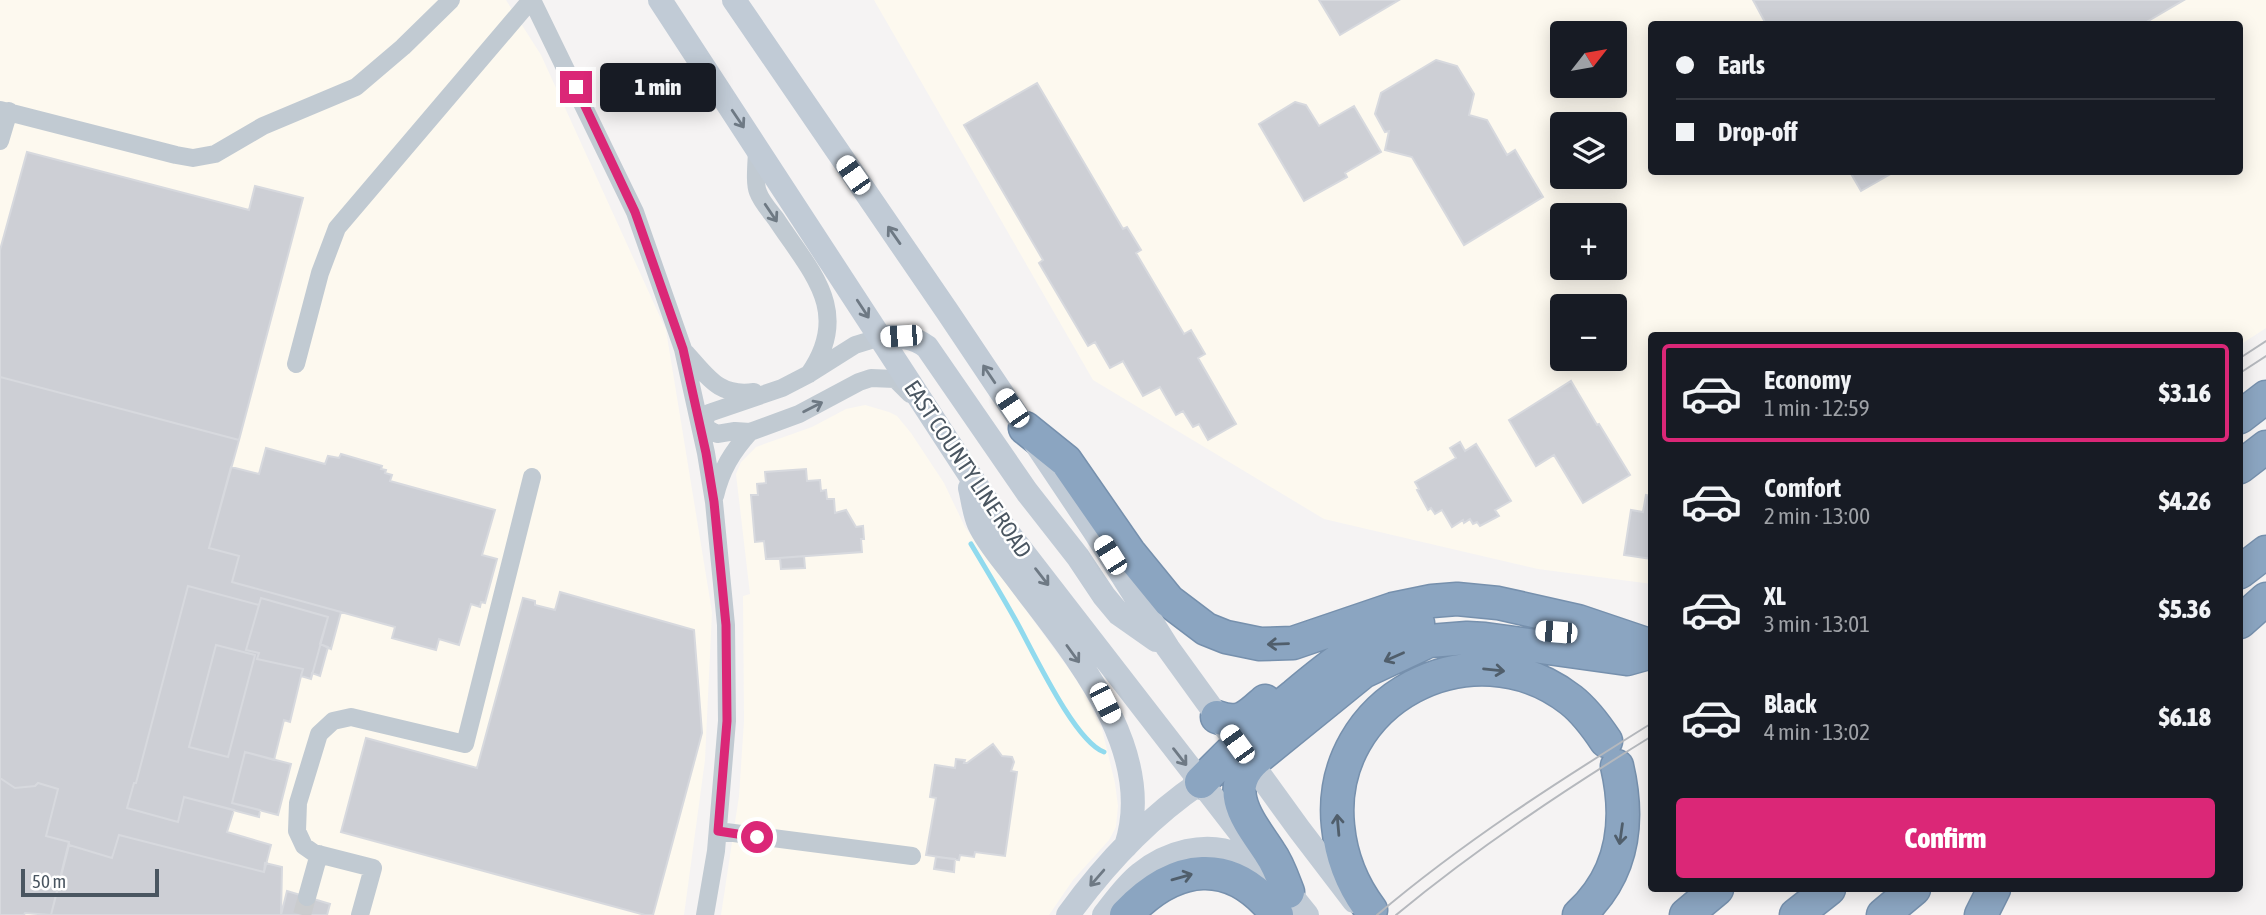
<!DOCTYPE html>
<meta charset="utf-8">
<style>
body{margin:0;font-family:"Asap Condensed",sans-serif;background:#242831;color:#f1f3f6;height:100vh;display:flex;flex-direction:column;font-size:26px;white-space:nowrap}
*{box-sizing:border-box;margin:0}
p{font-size:23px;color:#9ea1a6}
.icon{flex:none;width:38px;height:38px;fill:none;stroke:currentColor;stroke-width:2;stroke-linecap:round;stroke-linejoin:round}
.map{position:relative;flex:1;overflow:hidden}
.side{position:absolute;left:1648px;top:332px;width:595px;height:560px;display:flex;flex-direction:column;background:#171b24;border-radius:7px;box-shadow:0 4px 18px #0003}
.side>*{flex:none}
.hud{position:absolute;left:1648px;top:21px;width:595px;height:154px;border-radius:7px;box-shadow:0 4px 18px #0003;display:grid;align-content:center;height:154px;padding:0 28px;background:#171b24}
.needle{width:46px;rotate:59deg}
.tools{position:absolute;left:1550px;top:21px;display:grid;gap:14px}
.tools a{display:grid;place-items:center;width:77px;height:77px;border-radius:7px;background:#171b24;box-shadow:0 4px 18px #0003;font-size:35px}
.scale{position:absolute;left:21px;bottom:18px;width:138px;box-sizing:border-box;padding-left:7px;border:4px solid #4a5661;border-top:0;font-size:19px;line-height:24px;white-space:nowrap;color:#4a5661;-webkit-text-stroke:5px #fff;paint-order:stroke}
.end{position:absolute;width:32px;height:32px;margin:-16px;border:9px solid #db2777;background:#fff;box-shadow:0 0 0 4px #fff}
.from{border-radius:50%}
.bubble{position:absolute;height:49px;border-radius:7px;background:#171b24;box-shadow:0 4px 18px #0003;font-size:23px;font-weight:800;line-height:49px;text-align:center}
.car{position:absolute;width:21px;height:42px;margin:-21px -10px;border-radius:9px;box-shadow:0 0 5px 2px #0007;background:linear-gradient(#fff 24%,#345 0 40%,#fff 0 76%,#345 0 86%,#fff 0)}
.hud b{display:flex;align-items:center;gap:24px;height:66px;font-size:26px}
.hud b+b{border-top:2px solid #363941}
.hud i{width:18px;height:18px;background:#f1f3f6}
ul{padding:12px 0 0;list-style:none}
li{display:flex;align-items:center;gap:21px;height:98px;margin:0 14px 10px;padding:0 14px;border:4px solid transparent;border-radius:7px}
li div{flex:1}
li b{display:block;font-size:26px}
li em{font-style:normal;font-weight:800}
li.active{border-color:#db2777}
li>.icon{width:63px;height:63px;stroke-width:1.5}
.action{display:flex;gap:14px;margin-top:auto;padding:14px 28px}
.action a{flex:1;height:80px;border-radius:7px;background:#db2777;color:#fff;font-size:28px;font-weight:800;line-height:80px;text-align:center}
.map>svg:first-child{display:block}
.commercial{fill:#fdf9ef;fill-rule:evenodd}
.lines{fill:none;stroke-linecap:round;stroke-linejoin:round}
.stream{stroke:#90daee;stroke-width:5}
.building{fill:#cdcfd5;stroke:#d7d9de;stroke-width:2}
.street-tunnel{stroke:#caccce;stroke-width:18;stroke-dasharray:18 9;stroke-linecap:butt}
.highway-casing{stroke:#7690ad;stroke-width:35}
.street{stroke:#c1cad2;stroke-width:18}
.secondary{stroke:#c1cbd6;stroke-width:24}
.highway{stroke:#8ba5c1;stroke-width:32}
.tram{stroke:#b5b8bd;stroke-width:2}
.oneway{stroke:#6e7984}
.oneway2{stroke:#6e7983}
.oneway3{stroke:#505e6b}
.route{stroke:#db2777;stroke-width:9}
.labels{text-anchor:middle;stroke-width:5;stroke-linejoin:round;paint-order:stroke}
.street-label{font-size:23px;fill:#4a5661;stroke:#fff}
</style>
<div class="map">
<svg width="2266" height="915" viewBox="0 0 2266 915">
<rect width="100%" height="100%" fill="#f5f3f3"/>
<path class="commercial" d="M0,0H506L541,55L666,330L712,612L705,760L684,915H0Z
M874,0H2266V328L2240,345V336H1652V584L1538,569L1324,519L1093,380ZM1652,24H2240V172H1652ZM1563,33H1615V86H1563ZM1563,124H1615V177H1563ZM1563,215H1615V268H1563ZM1563,306H1615V359H1563Z
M865,405L889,412L897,416L911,433L944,483L965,527L1071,672L1085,694L1102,729L1115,783L1118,806L1116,827L1109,840L1073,880L1049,915H721L739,796L744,721L743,596L750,594L736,474L741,462L756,447L812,427L846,409Z"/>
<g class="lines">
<path class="stream" d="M971,544C986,569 1001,594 1015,619C1032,649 1074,741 1104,752"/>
</g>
<path class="building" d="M1319,0H1399L1340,35Z
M1753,0H2184L2143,24H1766Z
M1436,60L1457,66L1474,94L1469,115L1487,120L1507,155L1515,150L1543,197L1464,245L1412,157L1385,150L1389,131L1385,132L1375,114L1381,93Z
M1037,83L1123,229L1127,227L1141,250L1136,253L1184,334L1191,330L1205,354L1198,358L1236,424L1208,440L1199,424L1193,427L1183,411L1176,415L1160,387L1143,396L1123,361L1110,368L1095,342L1088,346L1039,263L1043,260L964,125Z
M1295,102L1306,105L1319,126L1354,106L1381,152L1345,173L1347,177L1304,201L1259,124Z
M27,152L249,210L255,186L303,198L239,440L0,377V250Z
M1850,172H1894L1861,191Z
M0,377L239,440L209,548L239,556L232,582L341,612L331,649L320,644L328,617L261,598L259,605L188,586L136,783H134L127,808L178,822L184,797L234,810L227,832L271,845L264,872L119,835L112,858L69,845V842L46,836L58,789L38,783L35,786L15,788L0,778Z
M1571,381L1597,425L1599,424L1630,475L1583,503L1554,455L1536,466L1509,420Z
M1460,442L1465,451L1476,444L1511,501L1495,510L1499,516L1480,526L1477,522L1473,524L1470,519L1464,523L1463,520L1452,527L1442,510L1435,514L1431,508L1428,510L1417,490L1419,489L1415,482L1456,458L1450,448Z
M266,448L325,464L328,456L339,458L341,454L382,466L381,469L386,470L385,473L392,475L390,481L495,510L482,555L497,559L485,603L481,602L480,607L471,604L459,645L439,639L436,650L392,638L395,627L232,582L239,556L209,548L231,467L259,474Z
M806,469L807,481L820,480L821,491L826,490L827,499H834L835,513L846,510L856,527L863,526L864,539H861L862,552L766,559L764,541L755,542L751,495H758L757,484L766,483L765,472Z
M1646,495L1652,496V559L1624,555L1631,510L1643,512Z
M804,556L805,568L781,569L780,558Z
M188,586L259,605L261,598L328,617L320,644L328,647L320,676L312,673L311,679L301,676L290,722L284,720L274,760L245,752L232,803L260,810L259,817L184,797L178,822L127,808L134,783H136Z
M560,592L694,630L702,733L653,915H645L341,832L366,738L477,768L523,598L535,601V605L555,610Z
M261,598L328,617L311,679L301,676L303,669L257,659L259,653L246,650Z
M216,645L255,655L228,757L189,747Z
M993,744L1002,756L1012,757L1014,762L1011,771L1017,772L1005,856L975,852L974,857L960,855L959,860L926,855L936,798L930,797L935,765L955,768L956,759L965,760L964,763H967Z
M245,752L291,764L278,815L232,803Z
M0,778L15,788L35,786L38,783L58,789L46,836L69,842L51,915L25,913L24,915H0Z
M119,835L264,872L265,863L282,867L281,915H51L69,845L112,858Z
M936,857L955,859L954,872L934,869Z
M287,891L330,904L327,915H281Z"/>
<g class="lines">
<path class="street-tunnel" d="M302,915L307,897"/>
<g class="highway-casing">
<path id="highway" d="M2240,417L2266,397
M1025,428L1066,461L1129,552L1169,601L1206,629L1226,637L1260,644L1293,643L1393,609L1432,601L1457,599L1498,603L1578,621L1652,646
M2240,467L2266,447
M2240,572L2266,552
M2240,622L2266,599
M1217,717C1240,726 1248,716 1265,701
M1201,782C1231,751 1261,722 1295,695C1333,663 1369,634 1418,623
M1288,892C1283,879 1278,864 1270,853C1250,822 1220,790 1257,758L1363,672L1429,641L1467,638L1485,639L1627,659L1652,652
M1371,910C1352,885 1341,857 1338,826C1325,700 1472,623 1571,700C1585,711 1596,726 1606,741
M1126,915C1175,863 1231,855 1277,915
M1579,915C1623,875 1630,822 1617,766
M1686,915L1717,889
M1796,915L1829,889
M1883,915L1914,889
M1981,915L1994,889"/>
</g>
<path class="street" d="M532,0L635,212L683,349L706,453L714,502L726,625L727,721L716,851L705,915
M0,110L176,155L193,158L215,154L263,126L356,87L403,47L451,0
M0,141L9,111
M757,149C757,160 754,183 758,192C761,201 770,211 776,219C810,271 853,311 809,374
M686,353C708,377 719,397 754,392
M296,364L320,273L337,228L531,0
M701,425L717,434L735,431L750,432L799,414L859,382L871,378L895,379L910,394
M701,425L709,413L782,388L809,374L855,345L881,337
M715,496C721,470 732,452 750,432
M718,831L912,856
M307,897L319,854
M360,915L373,868L314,853L304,846L297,831L298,803L319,734L333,721L351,717L465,744L532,477"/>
<path class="secondary" d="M660,0L1005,529L1252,848
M734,0L947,311L1095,532L1168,648L1299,829L1354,901
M881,337C899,336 913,336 927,347L1027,492L1078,557L1104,596L1119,614L1156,640
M970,488C973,500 974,513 979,524C988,544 1006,563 1019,581C1072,652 1158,749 1126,846
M1278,879L1307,915
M1068,915C1105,864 1148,818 1201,782
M1104,915C1115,901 1126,885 1140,874C1167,852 1206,841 1238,855C1256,862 1271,878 1286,890"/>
<use href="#highway" class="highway"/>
<path class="tram" d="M2240,358L2266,341
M2240,373L2266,356
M1377,915C1463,842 1557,782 1652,723
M1396,915C1477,848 1563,791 1652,736"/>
</g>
<defs><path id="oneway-shaft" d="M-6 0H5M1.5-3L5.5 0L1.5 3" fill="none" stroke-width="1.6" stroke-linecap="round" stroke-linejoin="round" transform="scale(1.75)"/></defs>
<g class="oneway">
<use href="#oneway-shaft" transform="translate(738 119) rotate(56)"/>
<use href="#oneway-shaft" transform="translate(894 235) rotate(-125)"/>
<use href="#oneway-shaft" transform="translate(863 309) rotate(57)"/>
<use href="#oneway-shaft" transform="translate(989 374) rotate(-124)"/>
<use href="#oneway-shaft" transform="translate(1042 577) rotate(52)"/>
<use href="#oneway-shaft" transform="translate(1073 654) rotate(54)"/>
<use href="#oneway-shaft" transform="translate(1180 757) rotate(52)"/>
<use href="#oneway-shaft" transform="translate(1097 878) rotate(131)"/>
</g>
<g class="oneway2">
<use href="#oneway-shaft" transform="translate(771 213) rotate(56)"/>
<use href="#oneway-shaft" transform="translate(813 407) rotate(-27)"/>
</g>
<g class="oneway3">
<use href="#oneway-shaft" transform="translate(1278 644) rotate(178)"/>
<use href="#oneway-shaft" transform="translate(1394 657) rotate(156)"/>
<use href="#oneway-shaft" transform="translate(1494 670) rotate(6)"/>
<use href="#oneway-shaft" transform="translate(1338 825) rotate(-95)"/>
<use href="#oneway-shaft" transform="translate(1621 834) rotate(98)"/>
<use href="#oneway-shaft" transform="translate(1182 877) rotate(-16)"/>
</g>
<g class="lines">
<path class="route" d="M576,87L635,212L683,349L706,453L714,502L726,625L727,721L718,831L757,837"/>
</g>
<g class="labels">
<g class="street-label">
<text transform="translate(968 469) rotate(56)" y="8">EAST COUNTY LINE ROAD</text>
</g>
</g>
</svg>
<div class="tools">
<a><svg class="needle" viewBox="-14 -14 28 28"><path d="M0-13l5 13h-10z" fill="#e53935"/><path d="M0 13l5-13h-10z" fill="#9ea1a6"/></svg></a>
<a><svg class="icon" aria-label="layers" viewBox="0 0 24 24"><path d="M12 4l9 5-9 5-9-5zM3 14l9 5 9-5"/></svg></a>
<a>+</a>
<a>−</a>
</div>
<div class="scale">50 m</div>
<i class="end from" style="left:757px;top:837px"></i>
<i class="end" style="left:576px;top:87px"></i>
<div class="bubble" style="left:600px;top:63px;width:116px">1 min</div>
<i class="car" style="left:853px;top:175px;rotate:325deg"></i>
<i class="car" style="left:901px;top:336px;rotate:266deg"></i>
<i class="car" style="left:1012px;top:408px;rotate:326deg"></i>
<i class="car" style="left:1110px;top:555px;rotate:328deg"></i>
<i class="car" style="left:1556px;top:632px;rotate:275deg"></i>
<i class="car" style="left:1105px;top:703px;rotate:153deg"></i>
<i class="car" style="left:1237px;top:744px;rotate:324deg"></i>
<div class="hud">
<b><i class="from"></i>Earls</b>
<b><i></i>Drop-off</b>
</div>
<section class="side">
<ul>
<li class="active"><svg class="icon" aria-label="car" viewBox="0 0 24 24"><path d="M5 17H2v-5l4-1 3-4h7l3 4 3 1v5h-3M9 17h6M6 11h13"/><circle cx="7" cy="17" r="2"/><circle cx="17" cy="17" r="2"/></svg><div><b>Economy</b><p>1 min · 12:59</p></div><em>$3.16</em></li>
<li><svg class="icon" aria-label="car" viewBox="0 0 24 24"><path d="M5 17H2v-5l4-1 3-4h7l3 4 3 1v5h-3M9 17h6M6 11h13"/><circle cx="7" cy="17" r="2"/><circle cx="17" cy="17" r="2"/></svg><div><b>Comfort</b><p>2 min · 13:00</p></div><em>$4.26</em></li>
<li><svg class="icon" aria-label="car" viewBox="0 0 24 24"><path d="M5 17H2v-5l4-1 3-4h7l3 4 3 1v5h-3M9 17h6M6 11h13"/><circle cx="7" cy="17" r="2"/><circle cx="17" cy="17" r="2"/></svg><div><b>XL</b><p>3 min · 13:01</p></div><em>$5.36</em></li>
<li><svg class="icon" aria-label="car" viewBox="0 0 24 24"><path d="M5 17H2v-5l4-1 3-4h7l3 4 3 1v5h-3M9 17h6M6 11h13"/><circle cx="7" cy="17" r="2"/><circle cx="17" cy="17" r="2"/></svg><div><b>Black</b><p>4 min · 13:02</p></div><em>$6.18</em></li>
</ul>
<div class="action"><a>Confirm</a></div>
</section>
</div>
